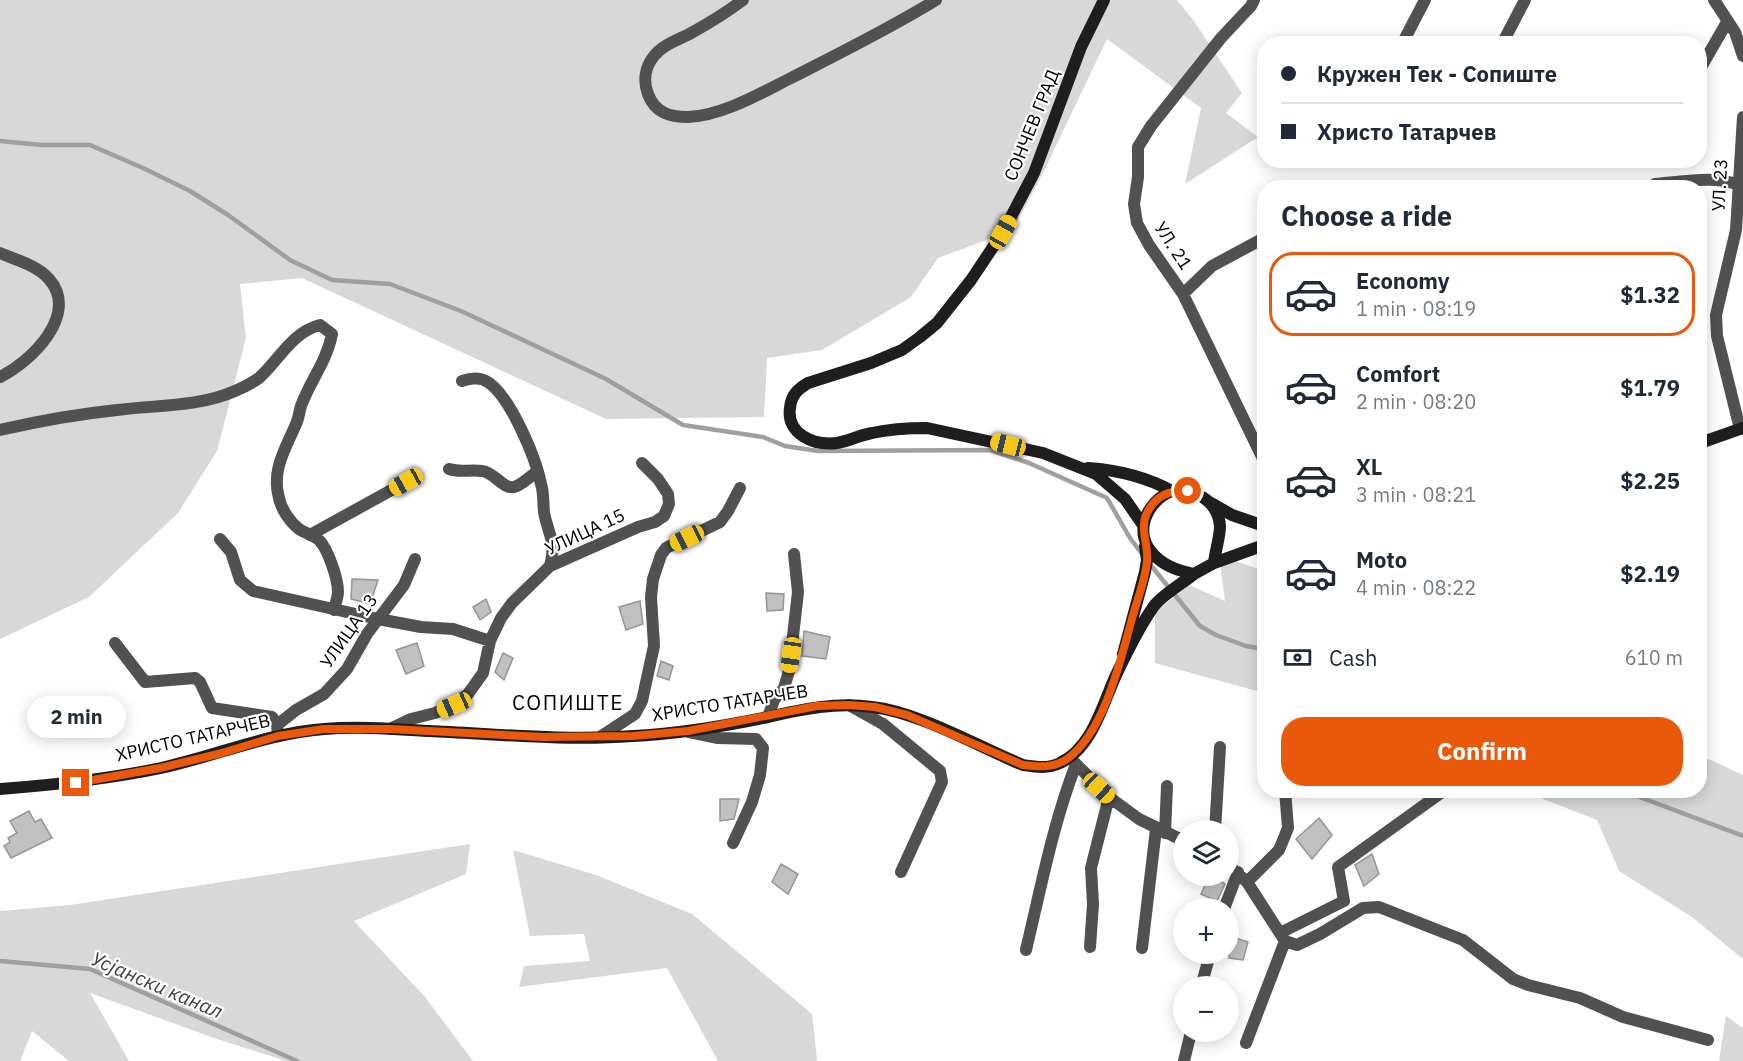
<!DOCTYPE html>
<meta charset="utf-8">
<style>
body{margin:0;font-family:"IBM Plex Sans",sans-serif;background:#f6f6f7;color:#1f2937;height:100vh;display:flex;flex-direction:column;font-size:22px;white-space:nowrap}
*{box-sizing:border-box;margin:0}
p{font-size:20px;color:#747a83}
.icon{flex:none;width:33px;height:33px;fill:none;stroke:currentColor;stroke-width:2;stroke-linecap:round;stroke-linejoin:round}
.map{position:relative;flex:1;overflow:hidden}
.details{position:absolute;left:1257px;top:180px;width:450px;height:618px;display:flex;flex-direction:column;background:#fff;border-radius:24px;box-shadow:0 3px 15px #0003}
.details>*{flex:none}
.banner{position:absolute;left:1257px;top:36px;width:450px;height:132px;border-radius:24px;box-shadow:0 3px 15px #0003;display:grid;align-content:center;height:132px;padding:0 24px;background:#fff}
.controls{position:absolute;left:1173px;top:820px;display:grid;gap:12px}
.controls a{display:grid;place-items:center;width:66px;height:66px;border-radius:50%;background:#fff;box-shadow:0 3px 15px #0003;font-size:30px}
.end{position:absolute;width:27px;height:27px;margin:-14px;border:8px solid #ea580c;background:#fff;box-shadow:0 0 0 3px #fff}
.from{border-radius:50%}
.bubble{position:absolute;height:42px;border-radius:21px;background:#fff;box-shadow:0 3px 15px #0003;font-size:20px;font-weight:700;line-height:42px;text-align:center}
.car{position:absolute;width:18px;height:36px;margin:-18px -9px;border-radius:8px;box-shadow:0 0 4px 2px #0007;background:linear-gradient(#f5c518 24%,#345 0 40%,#f5c518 0 76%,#345 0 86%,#f5c518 0)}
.banner b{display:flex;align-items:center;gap:21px;height:57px;font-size:22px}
.banner b+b{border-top:2px solid #e0e1e3}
.banner i{width:15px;height:15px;background:#1f2937}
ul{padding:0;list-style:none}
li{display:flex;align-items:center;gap:18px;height:84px;margin:0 12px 9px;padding:0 12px;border:3px solid transparent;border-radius:24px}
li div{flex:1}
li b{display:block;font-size:22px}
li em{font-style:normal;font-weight:700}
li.selected{border-color:#ea580c}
li>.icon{width:54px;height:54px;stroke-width:1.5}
h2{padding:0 24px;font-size:27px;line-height:72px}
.pay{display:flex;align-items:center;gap:15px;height:66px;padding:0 24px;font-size:22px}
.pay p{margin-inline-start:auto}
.primary-button{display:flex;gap:12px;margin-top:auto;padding:12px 24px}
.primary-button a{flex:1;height:69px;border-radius:24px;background:#ea580c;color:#fff;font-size:24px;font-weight:700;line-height:69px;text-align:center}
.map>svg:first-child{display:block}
.green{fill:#d8d8d8}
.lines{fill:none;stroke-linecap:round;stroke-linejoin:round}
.stream{stroke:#9f9f9f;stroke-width:4.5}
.building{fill:#c0c0c0;stroke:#959595;stroke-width:1.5}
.street{stroke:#515151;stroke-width:12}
.secondary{stroke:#1e1e1e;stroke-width:12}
.route{stroke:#ea580c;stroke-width:8}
.labels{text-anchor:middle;stroke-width:4.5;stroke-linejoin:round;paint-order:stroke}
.street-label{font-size:18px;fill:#000;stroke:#fff}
.water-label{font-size:20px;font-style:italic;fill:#404040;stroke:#fff}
.quarter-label{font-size:21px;letter-spacing:1.5px;fill:#000;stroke:#fff}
</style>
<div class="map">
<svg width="1743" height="1061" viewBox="0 0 1743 1061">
<rect width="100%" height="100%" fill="#fff"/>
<path class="green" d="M0,0H1177L1194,21L1242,93L1226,113L1258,137L1185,184L1201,108L1107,39L1043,173L1013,230L938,258L911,297L822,350L767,358L764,417L606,419L302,278L240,284L246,338L217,451L178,513L89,597L0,639Z
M1219,555L1264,571V693L1155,663V612L1189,585L1225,601Z
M1700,757L1711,760L1743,775V959L1692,917L1619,871L1597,820L1523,791L1700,790Z
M470,844L466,874L354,921L425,997L473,1061H286L217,1039L90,993L129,1061H69L32,1031L20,1061H0V911L70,905Z
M513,850L596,875L692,914L812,1014L817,1059L816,1061H718L667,968L519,987L524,966L590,961L584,934L530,936Z
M1726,1016L1743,1028V1061H1719Z"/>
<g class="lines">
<path class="stream" d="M0,141L42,145H90L143,168L190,191L228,215L290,260L332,280L390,284L461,311L606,379L683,425L763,437L785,446L818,451L990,450L1029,463L1107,498L1130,538L1142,554
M1149,563L1200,626L1216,635L1246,646L1264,649
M1621,790L1743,836
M0,961L90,969L297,1061"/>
</g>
<path class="building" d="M352,579L378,580L370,604L351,599Z
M766,593L784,594L783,610L767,611Z
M486,599L491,612L480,620L473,607Z
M640,601L643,624L626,630L619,607Z
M804,631L830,637L826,659L802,656Z
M417,643L424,666L406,674L396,650Z
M503,653L513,658L504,680L495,672Z
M661,661L673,666L669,680L657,676Z
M720,799H739L734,819L720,821Z
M29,811L35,822L41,819L52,838L11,858L4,846L10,842L8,838L17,833L10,821Z
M1319,818L1332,835L1312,859L1296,839Z
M1372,854L1379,874L1364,886L1355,865Z
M781,864L798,874L788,894L772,882Z
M1209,876H1212L1225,884L1217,901L1201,894Z
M1230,936L1248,942L1243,960L1229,958Z"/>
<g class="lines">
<path class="street" d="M743,0C727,12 711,22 693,32C681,39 663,44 654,56C645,67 643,81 648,94C655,113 670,117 688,117C722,116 761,93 791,78C840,53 889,29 936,0
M1254,0L1251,6L1221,38L1151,126L1138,147V177L1134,204L1137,223L1149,245L1183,294L1264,461
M1714,0L1735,32L1743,56
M1402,44L1425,0
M1502,44L1525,0
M1700,69L1727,22
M1651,188L1655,184C1682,182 1714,175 1739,185
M0,253C16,260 37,265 49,279C80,314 31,362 0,377
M1183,294L1212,266L1264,238
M462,381C469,379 476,377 484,380C509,391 536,459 541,484C544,493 543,503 544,512C548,535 557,541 550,566
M1740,429L1717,336L1716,315L1736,230L1743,117
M0,430C39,421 78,414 117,410C156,405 199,407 235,391C242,388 252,383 259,378C279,360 292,332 320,325L332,334C327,361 310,381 301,406C299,412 299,418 296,424C286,448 271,470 279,498C281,509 290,522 299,529C305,533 313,535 319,540C328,549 338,579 338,592C338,598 335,604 334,610
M449,469C461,473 470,469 482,471C494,472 504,490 514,487C522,485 530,476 537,472
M310,535L406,482
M220,539L231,552L240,580L253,591L378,619L421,627L453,629L490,641
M115,643L145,682L195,678L200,682L212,708L272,717L277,725
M849,705L883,724L940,771L942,782L901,872
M768,717L774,700L784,688L789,671L798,592L794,554
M390,729L411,719L435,713L454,705L468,694L483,673L490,641L501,618L512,603L550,566L638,527L655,522L664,516L669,504L668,494L658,479L642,463
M689,732L718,738L756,739L763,748L760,775L752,802L733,843
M278,736L277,725L296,710L324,694L347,669L367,634L404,585L415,559
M600,737L635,714L642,701L654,646L651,597L653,579L661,555L666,548L720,522L728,511L740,488
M1072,760L1109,797L1139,819L1184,841
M1215,831L1220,747
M1165,833L1167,786
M1228,865L1247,882L1285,941L1297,945L1320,934L1363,908L1379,907L1463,940L1513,979L1528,985L1580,998L1623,1017L1708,1040
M1247,882L1279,850L1288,828L1285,790
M1224,909L1238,872
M1280,933L1344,901L1338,867L1445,790
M1090,947L1093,904L1091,868L1109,797
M1142,948L1156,829
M1026,950C1041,887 1053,824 1076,764
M1201,987L1210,954
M1246,1043L1285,941
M1184,1061L1191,1032"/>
<path class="secondary" d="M1104,0L1081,47L1034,173L1003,232L971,280L937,323L920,337L902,350L871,363L808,383C798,389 791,395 790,408C786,434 814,446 837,443C849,441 860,435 872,433C890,429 909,428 927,428L1043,453L1096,474L1125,499L1143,525
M1700,443L1743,428
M1088,468C1117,470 1146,477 1172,491
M1172,491C1195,488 1218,501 1220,526C1220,538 1215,551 1214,563L1194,574C1180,571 1166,567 1155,556C1132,534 1146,501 1172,491Z
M1211,503L1232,515L1264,526
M1214,563L1264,545
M1123,654L1145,572L1147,560L1145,546
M0,789C54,785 108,779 161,768C215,756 269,733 324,729C359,726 395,729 429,731C497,734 566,741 633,736C679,734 724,726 768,717C803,709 836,702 872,707C919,712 979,747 1023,765C1036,767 1048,769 1060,763C1094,747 1103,701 1118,671C1128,650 1141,624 1154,606C1162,595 1183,583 1194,574"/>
</g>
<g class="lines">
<path class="route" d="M76,783L160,768L222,753L278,736L324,729H390L543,737L633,736L688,731L817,706L848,705L875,707L907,715L1023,765C1039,767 1054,768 1067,759C1105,732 1121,658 1133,615C1138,598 1145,580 1147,562C1149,545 1139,529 1147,513C1155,496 1171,489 1188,491"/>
</g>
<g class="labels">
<g class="street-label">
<text transform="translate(1032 125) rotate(-68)" y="6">СОНЧЕВ ГРАД</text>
<text transform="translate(1720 185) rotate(-87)" y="6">УЛ. 23</text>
<text transform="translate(1173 246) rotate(57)" y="6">УЛ. 21</text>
<text transform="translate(585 532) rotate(-25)" y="6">УЛИЦА 15</text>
<text transform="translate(349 631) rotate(-55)" y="6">УЛИЦА 13</text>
<text transform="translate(730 703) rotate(-9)" y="6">ХРИСТО ТАТАРЧЕВ</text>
<text transform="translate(193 738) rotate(-13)" y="6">ХРИСТО ТАТАРЧЕВ</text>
</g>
<g class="water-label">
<text transform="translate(157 985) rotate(23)" y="7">Усјански канал</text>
</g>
<g class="quarter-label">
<text x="568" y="710">СОПИШТЕ</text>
</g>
</g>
</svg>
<div class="controls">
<a><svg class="icon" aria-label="layers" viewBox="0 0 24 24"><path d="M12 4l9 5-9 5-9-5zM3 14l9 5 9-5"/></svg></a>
<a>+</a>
<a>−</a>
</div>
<i class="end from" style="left:1188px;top:491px"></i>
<i class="end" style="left:76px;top:783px"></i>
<div class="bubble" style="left:27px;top:696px;width:99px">2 min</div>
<i class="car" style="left:1003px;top:232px;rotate:29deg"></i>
<i class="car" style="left:1008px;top:445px;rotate:284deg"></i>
<i class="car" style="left:406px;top:482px;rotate:241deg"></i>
<i class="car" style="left:687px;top:538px;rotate:244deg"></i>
<i class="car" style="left:791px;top:655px;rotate:188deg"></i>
<i class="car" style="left:454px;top:705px;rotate:246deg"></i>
<i class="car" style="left:1099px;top:788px;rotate:133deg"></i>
<div class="banner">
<b><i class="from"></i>Кружен Тек - Сопиште</b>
<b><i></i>Христо Татарчев</b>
</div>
<section class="details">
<h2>Choose a ride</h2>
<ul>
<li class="selected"><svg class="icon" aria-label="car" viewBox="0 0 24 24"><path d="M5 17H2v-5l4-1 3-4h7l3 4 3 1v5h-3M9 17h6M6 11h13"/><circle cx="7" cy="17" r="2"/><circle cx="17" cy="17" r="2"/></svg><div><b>Economy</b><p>1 min · 08:19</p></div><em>$1.32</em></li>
<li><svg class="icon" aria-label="car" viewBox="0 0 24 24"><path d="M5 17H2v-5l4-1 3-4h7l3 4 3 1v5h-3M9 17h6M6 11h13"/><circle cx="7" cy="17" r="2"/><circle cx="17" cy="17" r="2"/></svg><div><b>Comfort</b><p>2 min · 08:20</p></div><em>$1.79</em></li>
<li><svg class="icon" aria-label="car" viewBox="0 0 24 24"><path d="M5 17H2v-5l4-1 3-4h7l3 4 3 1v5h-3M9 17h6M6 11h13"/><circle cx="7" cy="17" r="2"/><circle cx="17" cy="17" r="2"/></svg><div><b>XL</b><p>3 min · 08:21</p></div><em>$2.25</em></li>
<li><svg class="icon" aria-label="car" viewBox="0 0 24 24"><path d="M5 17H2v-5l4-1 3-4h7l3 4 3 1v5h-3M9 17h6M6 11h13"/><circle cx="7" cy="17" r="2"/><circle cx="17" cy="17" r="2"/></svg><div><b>Moto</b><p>4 min · 08:22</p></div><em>$2.19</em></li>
</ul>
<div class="pay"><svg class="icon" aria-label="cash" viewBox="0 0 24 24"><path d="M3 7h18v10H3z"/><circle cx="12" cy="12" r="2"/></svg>Cash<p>610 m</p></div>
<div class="primary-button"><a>Confirm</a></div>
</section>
</div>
